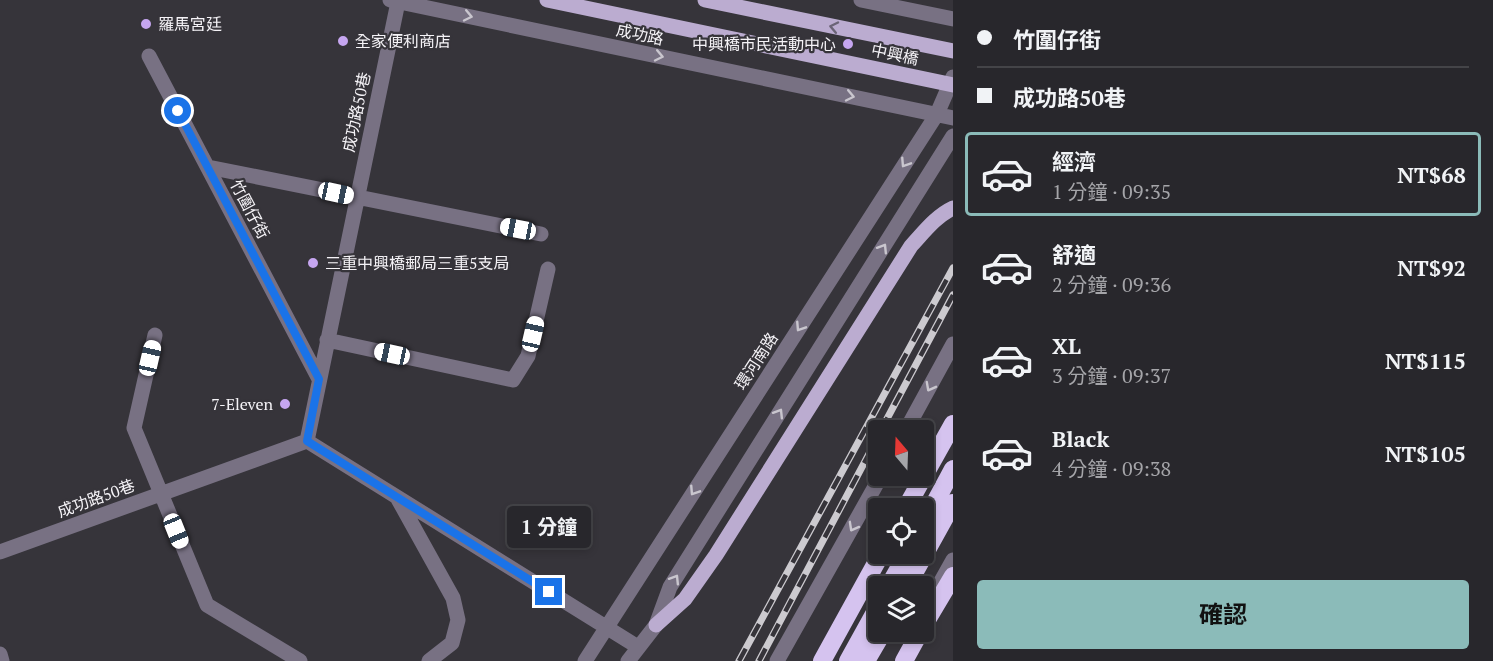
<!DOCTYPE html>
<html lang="zh-TW">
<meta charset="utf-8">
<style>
body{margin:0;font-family:"PT Serif","Noto Sans TC",serif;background:#343338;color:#f1f3f6;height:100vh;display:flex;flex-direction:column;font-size:22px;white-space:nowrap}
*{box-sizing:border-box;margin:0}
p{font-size:20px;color:#a5a5a9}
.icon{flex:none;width:33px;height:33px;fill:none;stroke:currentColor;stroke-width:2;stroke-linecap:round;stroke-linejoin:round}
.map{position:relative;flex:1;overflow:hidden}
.side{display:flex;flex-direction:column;background:#28272c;width:540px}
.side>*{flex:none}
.top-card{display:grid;align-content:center;height:132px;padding:0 24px;background:#28272c}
.needle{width:39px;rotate:341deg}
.tools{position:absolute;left:868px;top:420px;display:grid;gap:12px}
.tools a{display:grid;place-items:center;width:66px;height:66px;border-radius:6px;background:#28272c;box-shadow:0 3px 9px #0003,0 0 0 2px #444448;font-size:30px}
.end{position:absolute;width:27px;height:27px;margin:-14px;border:8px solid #1a73e8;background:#fff;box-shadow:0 0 0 3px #fff}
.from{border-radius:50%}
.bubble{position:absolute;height:42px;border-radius:6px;background:#28272c;box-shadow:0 3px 9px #0003,0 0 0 2px #444448;font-size:20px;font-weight:700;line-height:42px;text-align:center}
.car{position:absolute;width:18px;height:36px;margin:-18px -9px;border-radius:8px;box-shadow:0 0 4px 2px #0007;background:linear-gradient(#fff 24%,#345 0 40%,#fff 0 76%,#345 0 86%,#fff 0)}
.top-card b{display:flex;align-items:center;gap:21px;height:57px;font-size:22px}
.top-card b+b{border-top:2px solid #444448}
.top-card i{width:15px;height:15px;background:#f1f3f6}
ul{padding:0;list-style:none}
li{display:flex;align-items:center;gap:18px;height:84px;margin:0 12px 9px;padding:0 12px;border:3px solid transparent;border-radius:6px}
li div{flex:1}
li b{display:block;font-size:22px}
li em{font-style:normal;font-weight:700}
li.current{border-color:#8bbbb9}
li>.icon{width:54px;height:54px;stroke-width:1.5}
.cta{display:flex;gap:12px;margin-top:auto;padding:12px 24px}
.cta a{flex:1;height:69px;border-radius:6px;background:#8bbbb9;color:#111;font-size:24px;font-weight:700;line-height:69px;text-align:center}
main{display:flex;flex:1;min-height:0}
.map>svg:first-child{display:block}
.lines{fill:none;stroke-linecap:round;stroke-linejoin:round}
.minor{stroke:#787183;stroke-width:15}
.major{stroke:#bbacd0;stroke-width:15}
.highway{stroke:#d5c3ef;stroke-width:18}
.rail-casing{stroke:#cccacf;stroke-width:7}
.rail{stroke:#36343a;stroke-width:4.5;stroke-dasharray:14;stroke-linecap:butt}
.major-bridge{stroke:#bbacd0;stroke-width:15}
.highway-bridge{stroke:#d5c3ef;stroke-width:18}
.oneway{stroke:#c9c6ce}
.oneway2{stroke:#6b6476}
.route{stroke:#1a73e8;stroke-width:8}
.poi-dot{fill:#c6a6f0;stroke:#36343a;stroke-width:2}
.labels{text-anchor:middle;stroke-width:4.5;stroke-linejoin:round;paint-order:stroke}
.poi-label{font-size:16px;fill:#f5f3f7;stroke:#36343a;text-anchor:start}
.street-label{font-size:16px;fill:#f5f3f7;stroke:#36343a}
</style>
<main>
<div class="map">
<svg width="953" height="661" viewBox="0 0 953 661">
<rect width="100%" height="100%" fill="#36343a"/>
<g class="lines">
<path class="minor" d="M390,0L953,118
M861,0L953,19
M149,56L319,379
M208,167L541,234
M155,335L134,428L207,605L300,661
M327,340L513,380L528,356L548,269
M906,430L953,344
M307,441L398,2
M307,441L638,647
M398,499L453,598L458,620L452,643L429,661
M0,552L307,441
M939,585L953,560
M0,654L2,661
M585,661L937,114L953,77
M628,661L656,625L670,587L953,136
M777,661L881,476"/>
<path class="major" d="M705,0L953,51
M656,625L685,599L716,555L911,246C924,232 936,216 953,208"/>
<path class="highway" d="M924,523L953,469
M889,586L907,554
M907,586L953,503
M924,625L953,576
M822,661L881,554
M848,661L879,605
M866,661L883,632
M904,661L920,632"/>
<g class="rail-casing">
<path id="rail" d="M881,430L953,295
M739,661L953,268
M759,661L879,435"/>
</g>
<use href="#rail" class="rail"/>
<path class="major-bridge" d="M547,0L953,85"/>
<path class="highway-bridge" d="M906,508L953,424"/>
</g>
<defs><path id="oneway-chevron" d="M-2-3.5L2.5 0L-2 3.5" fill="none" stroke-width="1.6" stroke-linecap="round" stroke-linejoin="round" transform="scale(1.5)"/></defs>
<g class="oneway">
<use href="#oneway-chevron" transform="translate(468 16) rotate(12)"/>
<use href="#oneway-chevron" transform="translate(659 56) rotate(12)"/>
<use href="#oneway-chevron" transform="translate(850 96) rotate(12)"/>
<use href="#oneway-chevron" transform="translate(905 163) rotate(123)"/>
<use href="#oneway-chevron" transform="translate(883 248) rotate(-58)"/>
<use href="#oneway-chevron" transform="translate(800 327) rotate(123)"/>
<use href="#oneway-chevron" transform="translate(930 387) rotate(118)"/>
<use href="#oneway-chevron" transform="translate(779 413) rotate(-58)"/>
<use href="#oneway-chevron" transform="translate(694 491) rotate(123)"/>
<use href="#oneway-chevron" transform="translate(853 527) rotate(119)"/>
<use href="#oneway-chevron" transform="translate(675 579) rotate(-58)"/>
</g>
<use class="oneway2" href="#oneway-chevron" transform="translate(834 27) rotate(-168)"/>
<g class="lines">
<path class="route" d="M178,111L319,379L307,441L549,592"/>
</g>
<g class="poi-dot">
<circle cx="146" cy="24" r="6"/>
<circle cx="343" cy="41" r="6"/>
<circle cx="848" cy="44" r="6"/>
<circle cx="313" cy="263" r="6"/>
<circle cx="285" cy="404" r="6"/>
</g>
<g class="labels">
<g class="poi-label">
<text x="158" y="30">羅馬宮廷</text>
<text x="355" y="47">全家便利商店</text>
<text x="836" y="50" text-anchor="end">中興橋市民活動中心</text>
<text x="325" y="269">三重中興橋郵局三重5支局</text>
<text x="273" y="410" text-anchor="end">7-Eleven</text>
</g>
<g class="street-label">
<text transform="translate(640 34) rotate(12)" y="6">成功路</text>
<text transform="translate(895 54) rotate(12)" y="6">中興橋</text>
<text transform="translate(356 112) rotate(-78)" y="6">成功路50巷</text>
<text transform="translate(250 209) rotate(62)" y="6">竹圍仔街</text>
<text transform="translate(756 361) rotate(-57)" y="6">環河南路</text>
<text transform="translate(96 498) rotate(-20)" y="6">成功路50巷</text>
</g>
</g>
</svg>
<div class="tools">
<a><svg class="needle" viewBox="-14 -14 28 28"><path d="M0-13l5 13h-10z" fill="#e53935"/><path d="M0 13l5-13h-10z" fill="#a5a5a9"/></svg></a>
<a><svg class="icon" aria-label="locate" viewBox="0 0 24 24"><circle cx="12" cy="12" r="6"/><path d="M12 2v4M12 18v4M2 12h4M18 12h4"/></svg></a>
<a><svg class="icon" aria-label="layers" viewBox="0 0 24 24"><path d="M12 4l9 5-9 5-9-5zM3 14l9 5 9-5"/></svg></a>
</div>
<i class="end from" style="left:178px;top:111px"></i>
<i class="end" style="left:549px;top:592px"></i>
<div class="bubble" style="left:507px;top:506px;width:84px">1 分鐘</div>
<i class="car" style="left:336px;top:193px;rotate:102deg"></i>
<i class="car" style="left:518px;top:229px;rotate:281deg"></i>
<i class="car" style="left:533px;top:334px;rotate:13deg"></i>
<i class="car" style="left:392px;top:354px;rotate:282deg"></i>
<i class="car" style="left:150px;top:358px;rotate:13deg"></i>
<i class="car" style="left:176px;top:531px;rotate:158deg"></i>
</div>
<section class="side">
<div class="top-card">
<b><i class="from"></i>竹圍仔街</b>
<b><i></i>成功路50巷</b>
</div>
<ul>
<li class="current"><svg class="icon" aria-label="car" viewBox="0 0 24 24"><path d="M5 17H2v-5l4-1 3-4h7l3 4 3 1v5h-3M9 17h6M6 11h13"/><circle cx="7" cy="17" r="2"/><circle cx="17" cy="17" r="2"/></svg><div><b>經濟</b><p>1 分鐘 · 09:35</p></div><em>NT$68</em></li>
<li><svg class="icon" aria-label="car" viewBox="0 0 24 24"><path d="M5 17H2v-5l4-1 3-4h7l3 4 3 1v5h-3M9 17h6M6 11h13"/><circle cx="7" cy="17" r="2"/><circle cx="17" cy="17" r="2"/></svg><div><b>舒適</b><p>2 分鐘 · 09:36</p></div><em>NT$92</em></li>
<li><svg class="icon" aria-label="car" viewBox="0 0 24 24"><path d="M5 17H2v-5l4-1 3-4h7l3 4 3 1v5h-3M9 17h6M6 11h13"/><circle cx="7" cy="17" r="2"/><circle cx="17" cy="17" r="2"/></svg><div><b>XL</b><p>3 分鐘 · 09:37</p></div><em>NT$115</em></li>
<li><svg class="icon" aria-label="car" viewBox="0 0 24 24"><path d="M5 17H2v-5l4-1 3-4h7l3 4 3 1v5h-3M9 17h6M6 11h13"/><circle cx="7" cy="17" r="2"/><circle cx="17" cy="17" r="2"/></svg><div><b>Black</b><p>4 分鐘 · 09:38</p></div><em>NT$105</em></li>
</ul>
<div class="cta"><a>確認</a></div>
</section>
</main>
